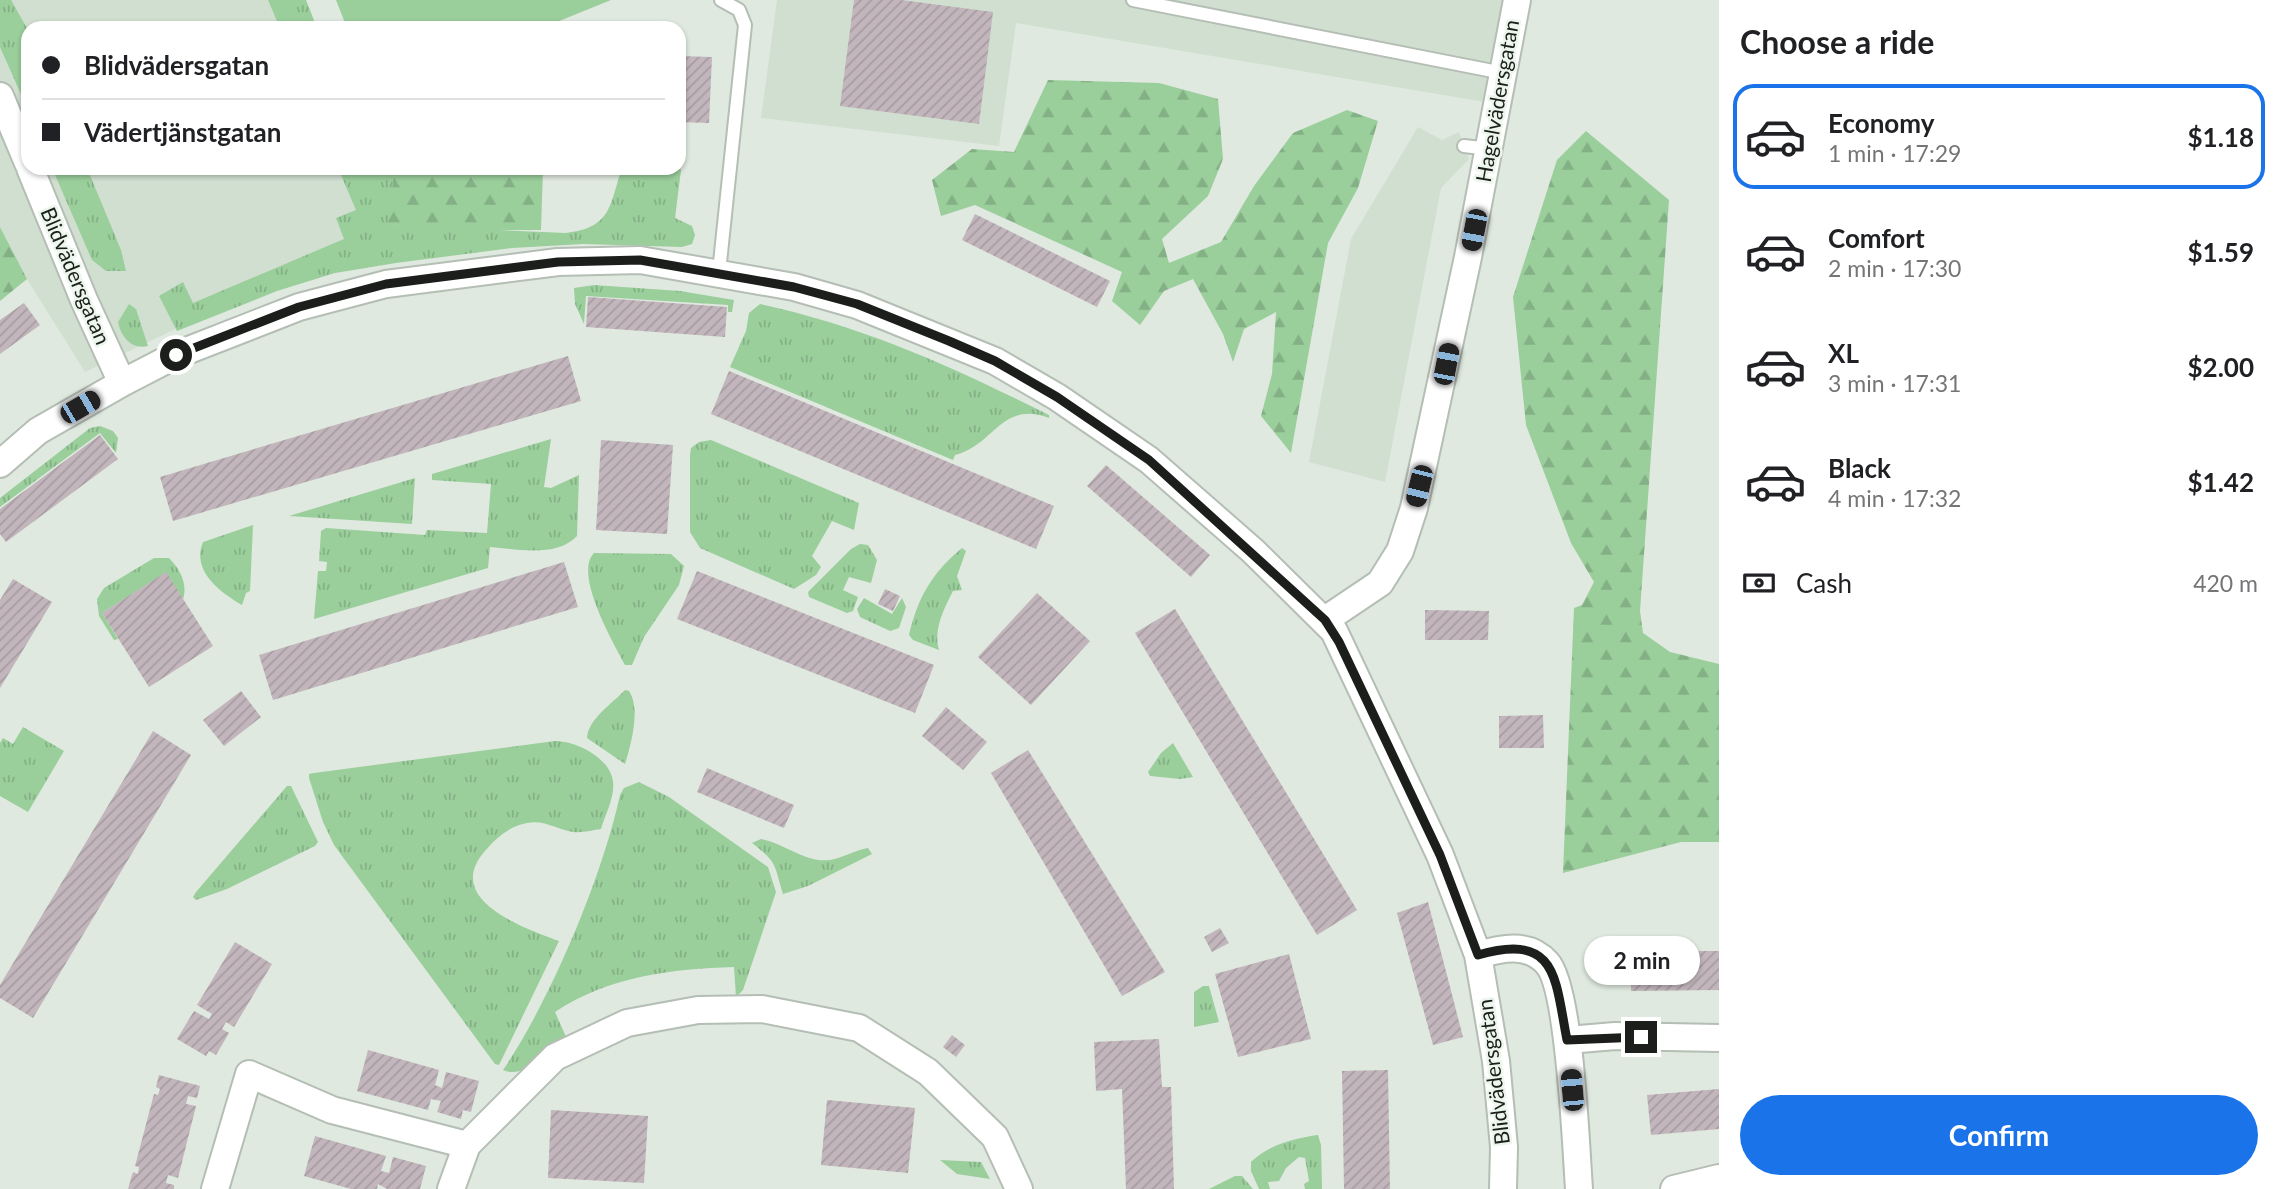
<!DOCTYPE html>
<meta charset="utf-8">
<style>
body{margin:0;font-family:Lato,sans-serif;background:#f6f6f6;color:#202124;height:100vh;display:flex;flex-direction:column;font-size:26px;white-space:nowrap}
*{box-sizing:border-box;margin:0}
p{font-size:23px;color:#757577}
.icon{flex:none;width:38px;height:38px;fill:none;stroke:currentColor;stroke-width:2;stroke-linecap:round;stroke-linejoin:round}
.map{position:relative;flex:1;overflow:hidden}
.panel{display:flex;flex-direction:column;background:#fff;width:560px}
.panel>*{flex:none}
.hud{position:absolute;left:21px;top:21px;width:665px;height:154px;border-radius:21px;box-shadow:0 2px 5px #0004;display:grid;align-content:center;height:154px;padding:0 21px;background:#fff}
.end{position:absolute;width:32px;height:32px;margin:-16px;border:9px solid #1b1e1b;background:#fff;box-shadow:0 0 0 4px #fff}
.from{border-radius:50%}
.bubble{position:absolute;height:49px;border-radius:24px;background:#fff;box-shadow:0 2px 5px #0004;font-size:23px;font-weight:700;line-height:49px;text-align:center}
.car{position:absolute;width:21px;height:42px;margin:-21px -10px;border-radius:9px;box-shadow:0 0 5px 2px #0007;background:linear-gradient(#222 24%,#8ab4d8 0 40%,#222 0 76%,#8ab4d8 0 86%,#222 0)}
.hud b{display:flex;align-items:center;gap:24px;height:66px;font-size:26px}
.hud b+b{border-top:2px solid #e0e0e0}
.hud i{width:18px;height:18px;background:#202124}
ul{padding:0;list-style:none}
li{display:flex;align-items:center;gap:21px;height:105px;margin:0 14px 10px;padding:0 7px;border:4px solid transparent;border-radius:21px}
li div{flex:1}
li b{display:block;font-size:26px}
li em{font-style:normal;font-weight:700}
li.active{border-color:#1a73e8}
li>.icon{width:63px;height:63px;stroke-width:1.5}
h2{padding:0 21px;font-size:32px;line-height:84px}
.pay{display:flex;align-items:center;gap:18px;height:77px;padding:0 21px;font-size:26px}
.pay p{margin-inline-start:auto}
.cta{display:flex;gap:14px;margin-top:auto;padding:14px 21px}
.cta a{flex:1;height:80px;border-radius:42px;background:#1a73e8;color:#fff;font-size:28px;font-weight:700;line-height:80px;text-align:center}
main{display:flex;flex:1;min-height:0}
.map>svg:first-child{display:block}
.built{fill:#d0dfd0}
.grass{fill:url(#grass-tufts)}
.forest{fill:url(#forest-firs)}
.garden{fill:#9ace9b}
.building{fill:url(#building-hatch)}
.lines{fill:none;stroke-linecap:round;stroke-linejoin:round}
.lane-casing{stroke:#b4beb4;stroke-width:16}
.street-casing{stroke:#b4beb4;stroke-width:30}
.lane{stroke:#fff;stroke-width:12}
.street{stroke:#fff;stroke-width:26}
.route{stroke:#1b1e1b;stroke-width:9}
.labels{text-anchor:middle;stroke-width:5;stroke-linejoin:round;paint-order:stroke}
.street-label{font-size:21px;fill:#1b1e1b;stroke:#ecf6ec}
</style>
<main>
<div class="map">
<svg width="1719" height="1189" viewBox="0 0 1719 1189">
<defs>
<pattern id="grass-tufts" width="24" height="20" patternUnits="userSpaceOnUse" patternTransform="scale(1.75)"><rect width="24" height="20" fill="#9ace9b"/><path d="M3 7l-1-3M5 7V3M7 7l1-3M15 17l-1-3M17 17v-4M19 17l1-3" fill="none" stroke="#84b085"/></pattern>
<pattern id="forest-firs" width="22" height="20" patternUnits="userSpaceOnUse" patternTransform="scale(1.75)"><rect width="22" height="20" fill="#9ace9b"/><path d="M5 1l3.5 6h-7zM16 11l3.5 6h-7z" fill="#84b085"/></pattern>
<pattern id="building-hatch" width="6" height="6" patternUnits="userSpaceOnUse" patternTransform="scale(1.75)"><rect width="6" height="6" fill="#c2b6bc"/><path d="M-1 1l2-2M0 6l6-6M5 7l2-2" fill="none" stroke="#a69ca1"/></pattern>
</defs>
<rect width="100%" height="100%" fill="#dfe9df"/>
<path class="built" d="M0,0H276L288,28H28V168H346L369,237L85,372L27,279L0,227Z
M777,0H1521L1485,102L1016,23L999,146L761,118Z
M1418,127L1442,140L1459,132L1469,159L1441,188L1385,482L1309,462L1351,239Z"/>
<path class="grass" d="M0,0H11L28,30V110L0,47Z
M268,0H306L317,28H280Z
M679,166L681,170L675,218L692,226L695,235L692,244L682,247L583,244L512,248L396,263L335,273L277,291L177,331L159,296L183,282L193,303L344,239L336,218L356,210L338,168H399L394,174L388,225L565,233C612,228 609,206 622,168Z
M52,168H87L121,250L126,271H106L92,260Z
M594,285L680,291L734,300L732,312H728V305L586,296L584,324L575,304L574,288Z
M129,304L136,309L148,346C132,350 121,337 118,322Z
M760,304C866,327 953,367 1049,415V418C1001,400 994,446 955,455L953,460L730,367L746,331L749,313Z
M100,426L113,431L118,438L116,453L100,433L0,507V498L90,428Z
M551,439L544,487L551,488L579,475L577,536C556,558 518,549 490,547L488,568L314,619L318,571H326L327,562L319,561L321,531L326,528L425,535L427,530L487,533L491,484L432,480V474Z
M711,440L859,503L854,530L832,521L812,556L821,567L816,575L794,589L700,548L690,532V455L691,448L699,442Z
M415,478L412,524L289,516Z
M253,525L250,591L246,593L242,605C220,592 191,571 203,542Z
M860,544L868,545L877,560L871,583L849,577L843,590L858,597L853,611L847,613L809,597L808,592L851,549Z
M962,548L966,551L957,576L962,590L953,591C944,609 933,629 939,650L913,640L909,635C918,597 932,573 962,548Z
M594,553L671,554L684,566L679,585L644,637L632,665H625C614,644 573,574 594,553Z
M154,558H169C180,569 188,584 183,599L165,573L102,613L118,639L114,640L99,616L97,599L104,588Z
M864,598L892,614L902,598L906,607L899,628L890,631L860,617L857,609Z
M625,690L629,691C641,709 631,744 625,764L587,738C588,719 613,703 625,690Z
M23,727L64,751L28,812L0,796V743L3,738L13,744Z
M555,741C576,741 611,758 613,782C615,797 605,815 601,829C593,830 582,833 574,832C558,830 544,819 527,823C509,826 495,839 484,852C443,901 527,929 559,941L499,1065L495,1064L334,845L323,822L309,778V774L314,773Z
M1173,743L1193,777L1180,779L1150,776L1148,772L1161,753Z
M639,782L669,797L768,867L776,892L743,990L736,997L734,967C672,969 609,976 555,1012L567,1039C550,1051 524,1080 503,1070C550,1001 602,878 620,795L624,788Z
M287,786H291L318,842L315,846L227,889L196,900L193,897L196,892Z
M761,839C784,843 805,863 830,860C843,858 855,850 868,848L872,854L808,886L783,894C774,865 778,863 752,843Z
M1203,986H1209L1219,1022L1194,1027V992Z
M1318,1135L1321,1145L1322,1189H1305L1304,1184L1309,1181L1305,1158L1299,1157L1286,1168L1279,1181L1268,1182L1270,1189H1259L1251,1171V1162C1268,1145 1295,1138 1318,1135Z
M940,1160L981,1162L990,1179L957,1174Z
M1235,1176H1242L1253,1189H1209Z"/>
<path class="forest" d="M1048,80L1159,83L1218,99L1223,159L1208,196L1162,239L1169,263L1221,242L1254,186L1293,133L1347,110L1378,121L1358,188L1328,243L1291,453L1261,416L1272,374L1276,312L1244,329L1233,362L1223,334L1193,279L1164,291L1140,325L1112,301L1122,272L975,205L941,216L932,180L972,149L1014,152Z
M1586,131L1669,200L1640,611L1643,633L1670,652L1719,664V842H1681L1563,873L1574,608L1582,605L1594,582L1571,543L1526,425L1513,297L1557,160Z
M399,168H543L541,230H451L387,225L394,174Z
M0,227L27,279L0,301Z"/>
<path class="garden" d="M336,0H611L542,28H347Z"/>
<path class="building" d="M854,0H901L993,12L979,124L840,106Z
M679,56L712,57L709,123L679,122Z
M975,214L1110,281L1097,307L962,240Z
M588,297L727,307L725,337L586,327Z
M24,303L40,325L0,354V320Z
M568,356L581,401L173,521L160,477Z
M729,371L1054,506L1036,549L711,414Z
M100,435L118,459L6,542L0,534V509Z
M601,440L673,445L667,534L596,530Z
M1106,465L1210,555L1191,577L1087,486Z
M564,562L578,607L273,700L259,655Z
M697,571L934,665L915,713L677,619Z
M166,572L213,646L149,687L102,613Z
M13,579L52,602L0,688V600Z
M885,589L900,596L893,611L878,604Z
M1037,593L1090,641L1031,705L978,657Z
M1175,609L1357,910L1317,935L1135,633Z
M1425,610L1489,611L1488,640H1425Z
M241,691L261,717L224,746L203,720Z
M946,707L987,742L963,770L922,736Z
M1543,715L1544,748H1499V716Z
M153,731L191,755L33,1018L0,998V985Z
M1028,750L1165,972L1122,996L991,773Z
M707,768L794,805L784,828L697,792Z
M1428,902L1463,1037L1433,1045L1397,913Z
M1220,928L1229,943L1212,952L1204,937Z
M235,942L272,964L234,1027L226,1022L222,1029L229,1033L216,1055L209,1051L206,1056L177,1039L194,1011L209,1019L212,1014L197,1005Z
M1631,951H1719V990L1631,991Z
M1289,954L1311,1039L1238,1057L1215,974Z
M952,1035L965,1045L956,1057L943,1047Z
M1159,1039L1162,1087H1171L1174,1189H1126L1122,1089L1096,1091L1094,1042Z
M368,1050L439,1070L435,1085L442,1088L446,1072L479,1081L471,1112L463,1110L461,1119L437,1112L441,1101L431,1099L428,1110L357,1091Z
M1388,1070L1390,1189H1344L1342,1071Z
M159,1075L200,1086L197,1098L188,1096L186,1104L196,1106L178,1178L168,1175L166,1183L174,1185V1189H128L133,1172L138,1174L139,1167L135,1166L154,1094L158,1095L160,1089L156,1087Z
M1719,1089V1129L1651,1135L1647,1095Z
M827,1100L915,1108L908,1173L821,1165Z
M551,1110L648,1116L644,1183L548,1178Z
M315,1136L386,1156L381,1171L389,1173L393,1157L426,1166L420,1189H387L378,1184L377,1189H351L304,1176Z"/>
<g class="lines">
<g class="lane-casing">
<path id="lane" d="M1133,0L1503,73
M1464,146L1490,149
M719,272L745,25L739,10L721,0"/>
</g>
<g class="street-casing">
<path id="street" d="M0,96L28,163
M30,168L84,300L122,383
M0,464L38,431L122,383L176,355L299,307L386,284L558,262L640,260L794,287L857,305L995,361L1057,397L1149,460L1253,551L1334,631L1440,855L1478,955L1496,1061L1504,1147L1503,1189
M1325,620L1380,583L1400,551L1414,508L1468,257L1517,0
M1478,955C1502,948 1528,942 1547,963C1570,988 1576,1148 1579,1189
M1568,1040L1615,1036L1719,1038
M215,1189L249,1074L332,1110L467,1145
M451,1189L467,1145L555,1057L627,1023L698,1010L762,1009L859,1028L928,1072L995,1137L1019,1189
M1674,1189L1719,1178"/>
</g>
<use href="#lane" class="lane"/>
<use href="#street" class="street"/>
</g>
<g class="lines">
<path class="route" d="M176,355L299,307L386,284L558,262L640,260L794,287L857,304L949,341L995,361L1057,397L1149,460L1325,620L1339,642L1440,855L1478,955C1558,932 1555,979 1567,1040L1641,1037"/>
</g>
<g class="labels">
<g class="street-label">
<text transform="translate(1498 101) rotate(-80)" y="7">Hagelvädersgatan</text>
<text transform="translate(75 276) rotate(67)" y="7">Blidvädersgatan</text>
<text transform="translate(1494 1072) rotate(-97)" y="7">Blidvädersgatan</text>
</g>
</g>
</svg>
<i class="end from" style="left:176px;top:355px"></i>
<i class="end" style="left:1641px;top:1037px"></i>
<div class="bubble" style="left:1584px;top:936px;width:116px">2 min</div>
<i class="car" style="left:1474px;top:230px;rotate:191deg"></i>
<i class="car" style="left:1446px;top:364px;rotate:11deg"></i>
<i class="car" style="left:80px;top:407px;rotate:60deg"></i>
<i class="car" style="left:1419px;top:486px;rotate:194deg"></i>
<i class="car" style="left:1572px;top:1090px;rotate:355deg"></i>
<div class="hud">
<b><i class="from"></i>Blidvädersgatan</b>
<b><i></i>Vädertjänstgatan</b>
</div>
</div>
<section class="panel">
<h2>Choose a ride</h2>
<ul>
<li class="active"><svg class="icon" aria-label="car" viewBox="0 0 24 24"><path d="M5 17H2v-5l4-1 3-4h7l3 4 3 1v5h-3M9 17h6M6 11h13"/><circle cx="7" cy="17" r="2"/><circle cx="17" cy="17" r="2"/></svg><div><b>Economy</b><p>1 min · 17:29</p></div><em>$1.18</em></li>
<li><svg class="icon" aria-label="car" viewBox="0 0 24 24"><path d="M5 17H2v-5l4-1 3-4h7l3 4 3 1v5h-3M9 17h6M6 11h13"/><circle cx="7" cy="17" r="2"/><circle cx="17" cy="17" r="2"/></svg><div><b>Comfort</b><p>2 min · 17:30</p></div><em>$1.59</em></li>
<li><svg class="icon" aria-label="car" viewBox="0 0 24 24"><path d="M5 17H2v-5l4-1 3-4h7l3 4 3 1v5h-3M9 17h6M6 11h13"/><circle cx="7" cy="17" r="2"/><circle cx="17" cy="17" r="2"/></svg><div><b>XL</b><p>3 min · 17:31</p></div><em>$2.00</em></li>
<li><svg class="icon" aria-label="car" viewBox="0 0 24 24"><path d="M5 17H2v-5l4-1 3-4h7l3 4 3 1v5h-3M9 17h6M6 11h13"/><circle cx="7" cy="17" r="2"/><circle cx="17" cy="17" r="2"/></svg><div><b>Black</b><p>4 min · 17:32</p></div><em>$1.42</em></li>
</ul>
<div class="pay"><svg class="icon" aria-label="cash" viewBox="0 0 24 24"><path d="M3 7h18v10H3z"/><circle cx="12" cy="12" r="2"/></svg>Cash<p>420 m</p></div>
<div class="cta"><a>Confirm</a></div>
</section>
</main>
